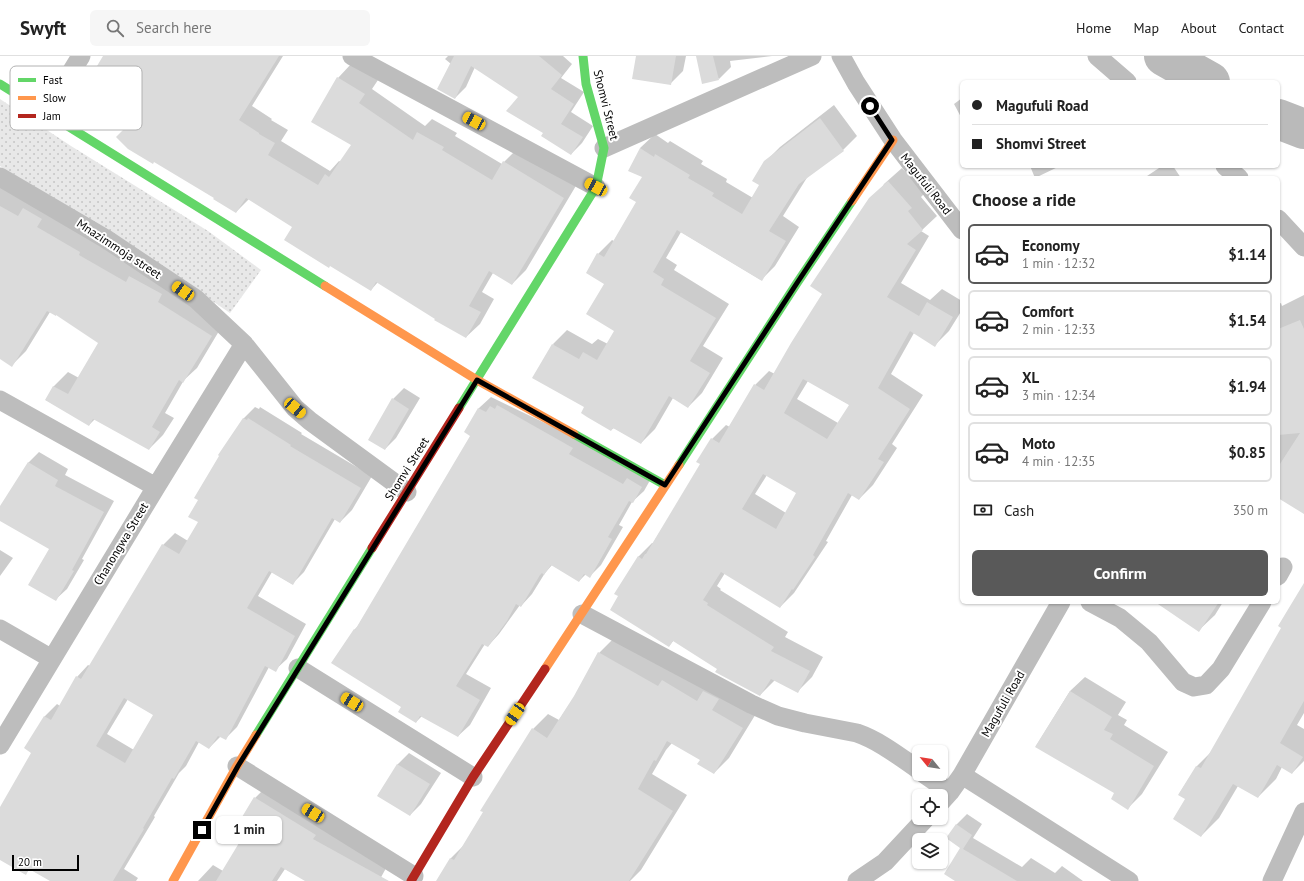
<!DOCTYPE html>
<meta charset="utf-8">
<style>
body{margin:0;font-family:"PT Sans",sans-serif;background:#f6f6f6;color:#222;height:100vh;display:flex;flex-direction:column;font-size:15px;white-space:nowrap}
*{box-sizing:border-box;margin:0}
p{font-size:13px;color:#767676}
.icon{flex:none;width:22px;height:22px;fill:none;stroke:currentColor;stroke-width:2;stroke-linecap:round;stroke-linejoin:round}
.map{position:relative;flex:1;overflow:hidden}
.side{position:absolute;left:960px;top:120px;width:320px;height:428px;display:flex;flex-direction:column;background:#fff;border-radius:6px;box-shadow:0 1px 3px #0004}
.side>*{flex:none}
.banner{position:absolute;left:960px;top:24px;width:320px;height:88px;border-radius:6px;box-shadow:0 1px 3px #0004;display:grid;align-content:center;height:88px;padding:0 12px;background:#fff}
.needle{width:26px;rotate:300deg}
.buttons{position:absolute;left:912px;top:689px;display:grid;gap:8px}
.buttons a{display:grid;place-items:center;width:36px;height:36px;border-radius:6px;background:#fff;box-shadow:0 1px 3px #0004;font-size:20px}
.scale{position:absolute;left:12px;bottom:10px;width:67px;box-sizing:border-box;padding-left:4px;border:2px solid #000;border-top:0;font-size:11px;line-height:14px;white-space:nowrap;color:#000;-webkit-text-stroke:3px #fff;paint-order:stroke}
.end{position:absolute;width:18px;height:18px;margin:-9px;border:5px solid #000;background:#fff;box-shadow:0 0 0 2px #fff}
.from{border-radius:50%}
.bubble{position:absolute;height:28px;border-radius:6px;background:#fff;box-shadow:0 1px 3px #0004;font-size:13px;font-weight:700;line-height:28px;text-align:center}
.car{position:absolute;width:12px;height:24px;margin:-12px -6px;border-radius:5px;box-shadow:0 0 3px 1px #0007;background:linear-gradient(#f5c518 24%,#345 0 40%,#f5c518 0 76%,#345 0 86%,#f5c518 0)}
.banner b{display:flex;align-items:center;gap:14px;height:38px;font-size:15px}
.banner b+b{border-top:1px solid #e0e0e0}
.banner i{width:10px;height:10px;background:#222}
ul{padding:0;list-style:none}
li{display:flex;align-items:center;gap:12px;height:60px;margin:0 8px 6px;padding:0 4px;border:2px solid #e0e0e0;border-radius:6px}
li div{flex:1}
li b{display:block;font-size:15px}
li em{font-style:normal;font-weight:700}
li.on{border-color:#595959}
li>.icon{width:36px;height:36px;stroke-width:1.5}
h2{padding:0 12px;font-size:18px;line-height:48px}
.pay{display:flex;align-items:center;gap:10px;height:44px;padding:0 12px;font-size:15px}
.pay p{margin-inline-start:auto}
.primary-button{display:flex;gap:8px;margin-top:auto;padding:8px 12px}
.primary-button a{flex:1;height:46px;border-radius:6px;background:#595959;color:#fff;font-size:16px;font-weight:700;line-height:46px;text-align:center}
header{display:flex;align-items:center;gap:24px;box-sizing:border-box;height:56px;padding:0 20px;background:#fff;border-bottom:1px solid #e0e0e0}
header strong{font-size:19px}
nav{display:flex;gap:22px;margin-inline-start:auto;font-size:14px}
.search{width:280px;height:36px;background:#f6f6f6;display:flex;align-items:center;gap:10px;box-sizing:border-box;padding:0 14px;border-radius:6px;color:#767676;font-size:15px}
.map>svg:first-child{display:block}
.grass{fill:url(#grass-dots)}
.shadow{fill:#0003;fill-rule:evenodd}
.lines{fill:none;stroke-linecap:round;stroke-linejoin:round}
.river{stroke:#bababa;stroke-width:40}
.building{fill:#dbdbdb;fill-rule:evenodd}
.street{stroke:#bdbdbd;stroke-width:19}
.fast{stroke:#63d668;stroke-width:9}
.slow{stroke:#ff974d;stroke-width:9}
.jam{stroke:#b3261e;stroke-width:9}
.route{stroke:#000;stroke-width:5}
.labels{text-anchor:middle;stroke-width:4;stroke-linejoin:round;paint-order:stroke}
.street-label{font-size:12px;fill:#000;stroke:#fff}
.key{fill:#fff;stroke:#b2b2b2;stroke-width:1}
.key-label{font-size:11px;fill:#000}
</style>
<header>
<strong>Swyft</strong>
<div class="search"><svg class="icon" aria-label="search" viewBox="0 0 24 24"><circle cx="10" cy="10" r="6"/><path d="M15 15l6 6"/></svg>Search here</div>
<nav><a>Home</a><a>Map</a><a>About</a><a>Contact</a></nav>
</header>
<div class="map">
<svg width="1304" height="825" viewBox="0 0 1304 825">
<defs>
<pattern id="grass-dots" width="8" height="8" patternUnits="userSpaceOnUse"><rect width="8" height="8" fill="#e8e8e8"/><path d="M2 2h.1M6 6h.1" fill="none" stroke="#c5c5c5" stroke-width="1.8" stroke-linecap="round"/></pattern>
</defs>
<rect width="100%" height="100%" fill="#fff"/>
<path class="grass" d="M0,43L71,90L208,175L261,214L230,257L124,185L0,110Z"/>
<path class="shadow" d="M106,0H283L252,50L272,63L271,64L288,74L281,85L330,115L339,105L341,106L353,89L338,22L351,8L378,24L372,33L425,70L432,63L457,77L455,80L502,108L518,92L577,128L526,214L512,228L493,217L482,236L494,243L480,268L466,281L378,226L371,234L294,170L249,143L236,156L215,142L155,105L126,73Z
M448,0H563L572,8L561,22L584,36L571,56L593,70L582,87L571,98L544,77L520,41L475,11L466,31L455,42L451,8L445,3Z
M637,0H686L683,15L670,28Z
M697,0H772L730,5L731,11L719,23Z
M962,42V63L954,48Z
M834,49L857,80L843,94L808,120L783,160L799,171L775,210L761,224L681,176L666,202L677,209L674,214L729,248L703,290L723,302L702,337L688,351L673,342L655,373L641,387L614,372L611,374L585,351L553,288L567,274L592,288L598,283L608,288L616,275L598,198L612,184L614,185L637,146L643,121L640,92L655,78L668,87L670,85L703,105L701,108L727,123L726,126L753,142L761,129L765,106L780,91Z
M1030,110H1060L1035,122Z
M1162,110H1173L1181,122H1144Z
M902,112L925,137L921,141L937,160L921,175L929,180L901,227L930,244L942,233L962,245V254L949,275L935,289L914,277L891,318L923,339L892,388L897,392L873,429L859,443L852,439L826,485L828,486L794,537L780,551L725,517L717,530L721,533L720,534L788,576L785,581L823,601L812,621L798,635L775,624L760,639L674,584L669,590L619,540L638,501L652,487H653L702,408L712,383L726,369L730,371L755,329L769,315L775,318L823,238L884,128ZM808,325L850,349L838,367L797,343ZM767,419L797,437L786,457L755,438Z
M0,117L225,265L197,312L184,324L165,357L174,362L163,379L149,393L95,363L89,369L46,344L54,330L68,316L79,322L100,286L57,258L50,256L26,295L12,309L0,302Z
M1304,239V454L1279,441L1278,443V248L1281,247L1282,250Z
M404,332L420,342L396,382L385,393L393,343Z
M491,341L653,419L644,435L632,446L619,469L623,471L601,509L590,520L586,518L579,525L552,509L545,517L532,538L521,550L520,549L499,578L488,590L485,588L466,618L491,632L470,669L458,680L422,660L416,666L402,651L354,574L358,570L472,380L466,376L479,352Z
M255,351L259,353L260,351L302,377L301,378L372,420L352,454L340,466L335,463L304,516L292,528L272,516L258,540L306,568L287,603L275,614L269,611L237,671L225,683L221,680L209,692L199,686L186,710L179,717L154,760L155,761L124,813L138,822L136,825H52L30,813L25,818L0,803V753L33,697L25,692L45,660L57,648L60,650L77,621L88,609L90,610L163,489L175,477L188,485L199,466L243,363ZM128,643L154,659L134,694L107,678Z
M39,396L68,413L65,419L114,445L82,503L84,504L67,533L56,543L51,493L0,464V452L29,406Z
M0,494L13,502L0,520Z
M1304,529V657L1297,669L1304,673V705L1292,717L1282,711L1276,723L1258,741L1238,730L1219,762L1201,780L1187,743L1179,738L1197,710L1212,695L1283,571Z
M1157,546H1223L1215,559L1199,574Z
M614,582L757,656L729,702L714,717L701,703L672,687L666,694L652,718L687,739L641,814L630,825H437L451,802L464,789L533,673L548,658L559,664L575,640L599,597Z
M1085,621L1126,646L1118,659L1127,664L1124,669L1168,696L1142,738L1128,752L1116,737L1036,690L1070,635Z
M409,697L441,717L421,748L410,759L378,739L398,708Z
M270,727L391,803L379,825H307L285,813L277,825H198L213,809L223,815L244,782L255,742Z
M967,758L982,768L973,782L1022,811L1031,802L1055,817L1062,810L1083,825H955L961,791L947,782L957,768Z"/>
<g class="lines">
<path class="river" d="M1164,0L1210,26
M1278,63L1304,73"/>
</g>
<path class="building" d="M103,0H279L239,64L259,77V78L275,87L268,99L318,129L325,118L329,121L351,89L311,66L337,21L365,38L359,47L413,84L417,76L444,91L442,94L492,124L503,105L564,142L512,229L489,215L469,250L481,256L466,282L434,264L435,263L376,226L371,235L330,210L329,212L284,184L292,171L246,142L236,157L213,143L214,142L154,106L153,108L128,93L116,81L124,73L76,45Z
M454,0H539L562,19L551,33L574,48L561,68L583,81L571,99L541,80L543,77L506,55L518,41L471,10L455,43L437,33Z
M636,0H676L671,29L632,23Z
M696,0H713L719,24L702,28Z
M820,62L844,95L799,128L769,175L786,185L762,225L677,174L653,216L664,223L661,229L716,262L690,305L710,317L688,352L669,340L641,388L613,372L611,375L587,361L581,357L584,351L532,322L552,288L579,303L583,296L597,304L614,275L586,258L604,228L586,217L597,197L604,201L636,146L629,142L642,121L628,115L640,92L654,101L655,98L690,119L688,122L714,137L712,140L742,158L759,129L752,125L764,105Z
M888,125L912,152L908,155L923,174L907,188L916,194L887,241L919,260L927,246L953,261L935,291L910,275L878,332L910,353L878,403L884,406L859,444L848,437L813,499L815,501L793,534L792,533L780,552L721,516L703,544L708,547L707,549L774,591L771,595L810,615L798,637L771,623L760,640L715,616L717,613L673,585L669,591L610,554L618,540L614,538L638,500L642,503L645,498H646L700,408L696,406L711,382L719,387L754,328L764,334L791,287L822,238L810,230L869,142ZM803,323L849,349L827,383L784,357ZM763,418L796,437L776,473L742,453Z
M0,150L18,160L23,152L42,163L37,171L80,196L79,199L126,226L129,220L162,238L158,246L212,280L183,327L179,324L152,371L160,376L149,394L93,363L89,370L45,344L53,330L68,338L98,287L56,259V260L47,255L12,311L0,303Z
M1300,264L1304,273V458L1278,442V411L1300,377L1278,379V273Z
M392,342L409,353L385,394L368,384Z
M497,349L573,392L569,398L623,428L627,422L642,431L633,447L629,445L608,481L612,483L590,522L584,518L579,526L551,509L544,519L542,517L540,519L521,551L516,548L507,565L488,591L482,588L456,630L480,644L458,681L420,660L416,667L398,656L401,651L331,607L354,573L355,574L470,380L464,376L478,352L486,356L490,350L495,353Z
M243,362L247,364L248,362L291,389L290,390L361,432L340,467L332,462L293,529L269,515L247,552L295,580L276,616L265,610L226,684L218,680L209,693L196,685L174,723L172,722L143,772L144,773L113,825H50L29,813L26,819L0,804V751L31,697L24,692L44,660L51,664L76,620L81,623L162,488L179,498L198,466L188,461L198,444L194,442L219,400L218,399ZM124,642L153,659L125,707L96,690Z
M28,406L58,424L55,430L104,456L72,514L74,515L56,545L28,529L49,493L0,465V450Z
M1304,527V645L1280,687L1303,701L1292,718L1277,709L1258,742L1233,728L1201,781L1173,763L1185,743L1178,739L1196,710L1201,712L1281,572L1278,570Z
M1155,546H1219L1199,576Z
M598,596L658,630L662,624L697,645L703,635L719,643L712,654L743,672L714,718L697,708L700,704L667,685L656,705L654,704L638,733L673,755L629,825H436L450,802L454,804L483,756L480,755L532,672L547,682L574,640Z
M1070,635L1112,661L1104,674L1113,678L1110,683L1154,710L1128,754L1111,743L1114,737L1035,691Z
M397,708L430,728L410,760L377,740Z
M254,741L316,779L313,783L389,825H305L281,811L272,825H216L242,782L233,776Z
M956,768L972,779L963,793L1017,825H955L944,818L960,792L946,782Z"/>
<g class="lines">
<path class="street" d="M352,0L596,131
M841,0L856,27L893,84L962,174
M1097,0L1127,26
M46,57L81,0
M604,92L812,0
M1225,110L1239,122
M0,121L106,183L196,243L244,288L295,352L310,365L407,436
M1278,163L1304,191
M0,344L156,431
M1278,520L1283,511
M1090,546L1120,562L1149,586L1183,626L1194,631L1206,629L1221,613L1262,546
M582,558L751,648L778,660L805,667L857,677C880,685 900,701 919,714
M0,573L52,603
M298,612L473,721
M0,689L156,431L244,288
M237,710L414,820
M924,718L950,736
M962,719L1129,825
M941,746L950,736L962,719L1061,546
M857,825L885,806L926,762
M1272,825L1304,756"/>
<path class="fast" d="M0,28L325,230
M459,352L596,131L604,92L586,28L583,0
M574,378L665,429
M679,409L797,227L852,145
M256,679L372,492"/>
<path class="slow" d="M852,145L893,84
M325,230L477,324L574,378
M545,613L679,409
M173,825L237,710L256,679"/>
<path class="jam" d="M372,492L459,352
M411,825L473,721L545,613"/>
</g>
<g class="lines">
<path class="route" d="M202,774L238,710L477,324L665,429L797,227L892,84L870,50"/>
</g>
<g class="labels">
<g class="street-label">
<text transform="translate(606 49) rotate(76)" y="4">Shomvi Street</text>
<text transform="translate(926 128) rotate(52)" y="4">Magufuli Road</text>
<text transform="translate(119 193) rotate(33)" y="4">Mnazimmoja street</text>
<text transform="translate(407 413) rotate(-58)" y="4">Shomvi Street</text>
<text transform="translate(121 488) rotate(-59)" y="4">Chanongwa Street</text>
<text transform="translate(1003 648) rotate(-60)" y="4">Magufuli Road</text>
</g>
</g>
<rect x="10" y="10" width="132" height="64" rx="6" class="key"/>
<rect x="18" y="22" width="18" height="4" fill="#63d668"/>
<rect x="18" y="40" width="18" height="4" fill="#ff974d"/>
<rect x="18" y="58" width="18" height="4" fill="#b3261e"/>
<g class="key-label">
<text x="43" y="28">Fast</text>
<text x="43" y="46">Slow</text>
<text x="43" y="64">Jam</text>
</g>
</svg>
<div class="buttons">
<a><svg class="needle" viewBox="-14 -14 28 28"><path d="M0-13l5 13h-10z" fill="#e53935"/><path d="M0 13l5-13h-10z" fill="#767676"/></svg></a>
<a><svg class="icon" aria-label="locate" viewBox="0 0 24 24"><circle cx="12" cy="12" r="6"/><path d="M12 2v4M12 18v4M2 12h4M18 12h4"/></svg></a>
<a><svg class="icon" aria-label="layers" viewBox="0 0 24 24"><path d="M12 4l9 5-9 5-9-5zM3 14l9 5 9-5"/></svg></a>
</div>
<div class="scale">20 m</div>
<i class="end from" style="left:870px;top:50px"></i>
<i class="end" style="left:202px;top:774px"></i>
<div class="bubble" style="left:216px;top:760px;width:66px">1 min</div>
<i class="car" style="left:474px;top:65px;rotate:298deg"></i>
<i class="car" style="left:596px;top:131px;rotate:298deg"></i>
<i class="car" style="left:183px;top:235px;rotate:304deg"></i>
<i class="car" style="left:295px;top:352px;rotate:130deg"></i>
<i class="car" style="left:352px;top:646px;rotate:302deg"></i>
<i class="car" style="left:515px;top:658px;rotate:214deg"></i>
<i class="car" style="left:313px;top:757px;rotate:302deg"></i>
<div class="banner">
<b><i class="from"></i>Magufuli Road</b>
<b><i></i>Shomvi Street</b>
</div>
<section class="side">
<h2>Choose a ride</h2>
<ul>
<li class="on"><svg class="icon" aria-label="car" viewBox="0 0 24 24"><path d="M5 17H2v-5l4-1 3-4h7l3 4 3 1v5h-3M9 17h6M6 11h13"/><circle cx="7" cy="17" r="2"/><circle cx="17" cy="17" r="2"/></svg><div><b>Economy</b><p>1 min · 12:32</p></div><em>$1.14</em></li>
<li><svg class="icon" aria-label="car" viewBox="0 0 24 24"><path d="M5 17H2v-5l4-1 3-4h7l3 4 3 1v5h-3M9 17h6M6 11h13"/><circle cx="7" cy="17" r="2"/><circle cx="17" cy="17" r="2"/></svg><div><b>Comfort</b><p>2 min · 12:33</p></div><em>$1.54</em></li>
<li><svg class="icon" aria-label="car" viewBox="0 0 24 24"><path d="M5 17H2v-5l4-1 3-4h7l3 4 3 1v5h-3M9 17h6M6 11h13"/><circle cx="7" cy="17" r="2"/><circle cx="17" cy="17" r="2"/></svg><div><b>XL</b><p>3 min · 12:34</p></div><em>$1.94</em></li>
<li><svg class="icon" aria-label="car" viewBox="0 0 24 24"><path d="M5 17H2v-5l4-1 3-4h7l3 4 3 1v5h-3M9 17h6M6 11h13"/><circle cx="7" cy="17" r="2"/><circle cx="17" cy="17" r="2"/></svg><div><b>Moto</b><p>4 min · 12:35</p></div><em>$0.85</em></li>
</ul>
<div class="pay"><svg class="icon" aria-label="cash" viewBox="0 0 24 24"><path d="M3 7h18v10H3z"/><circle cx="12" cy="12" r="2"/></svg>Cash<p>350 m</p></div>
<div class="primary-button"><a>Confirm</a></div>
</section>
</div>
